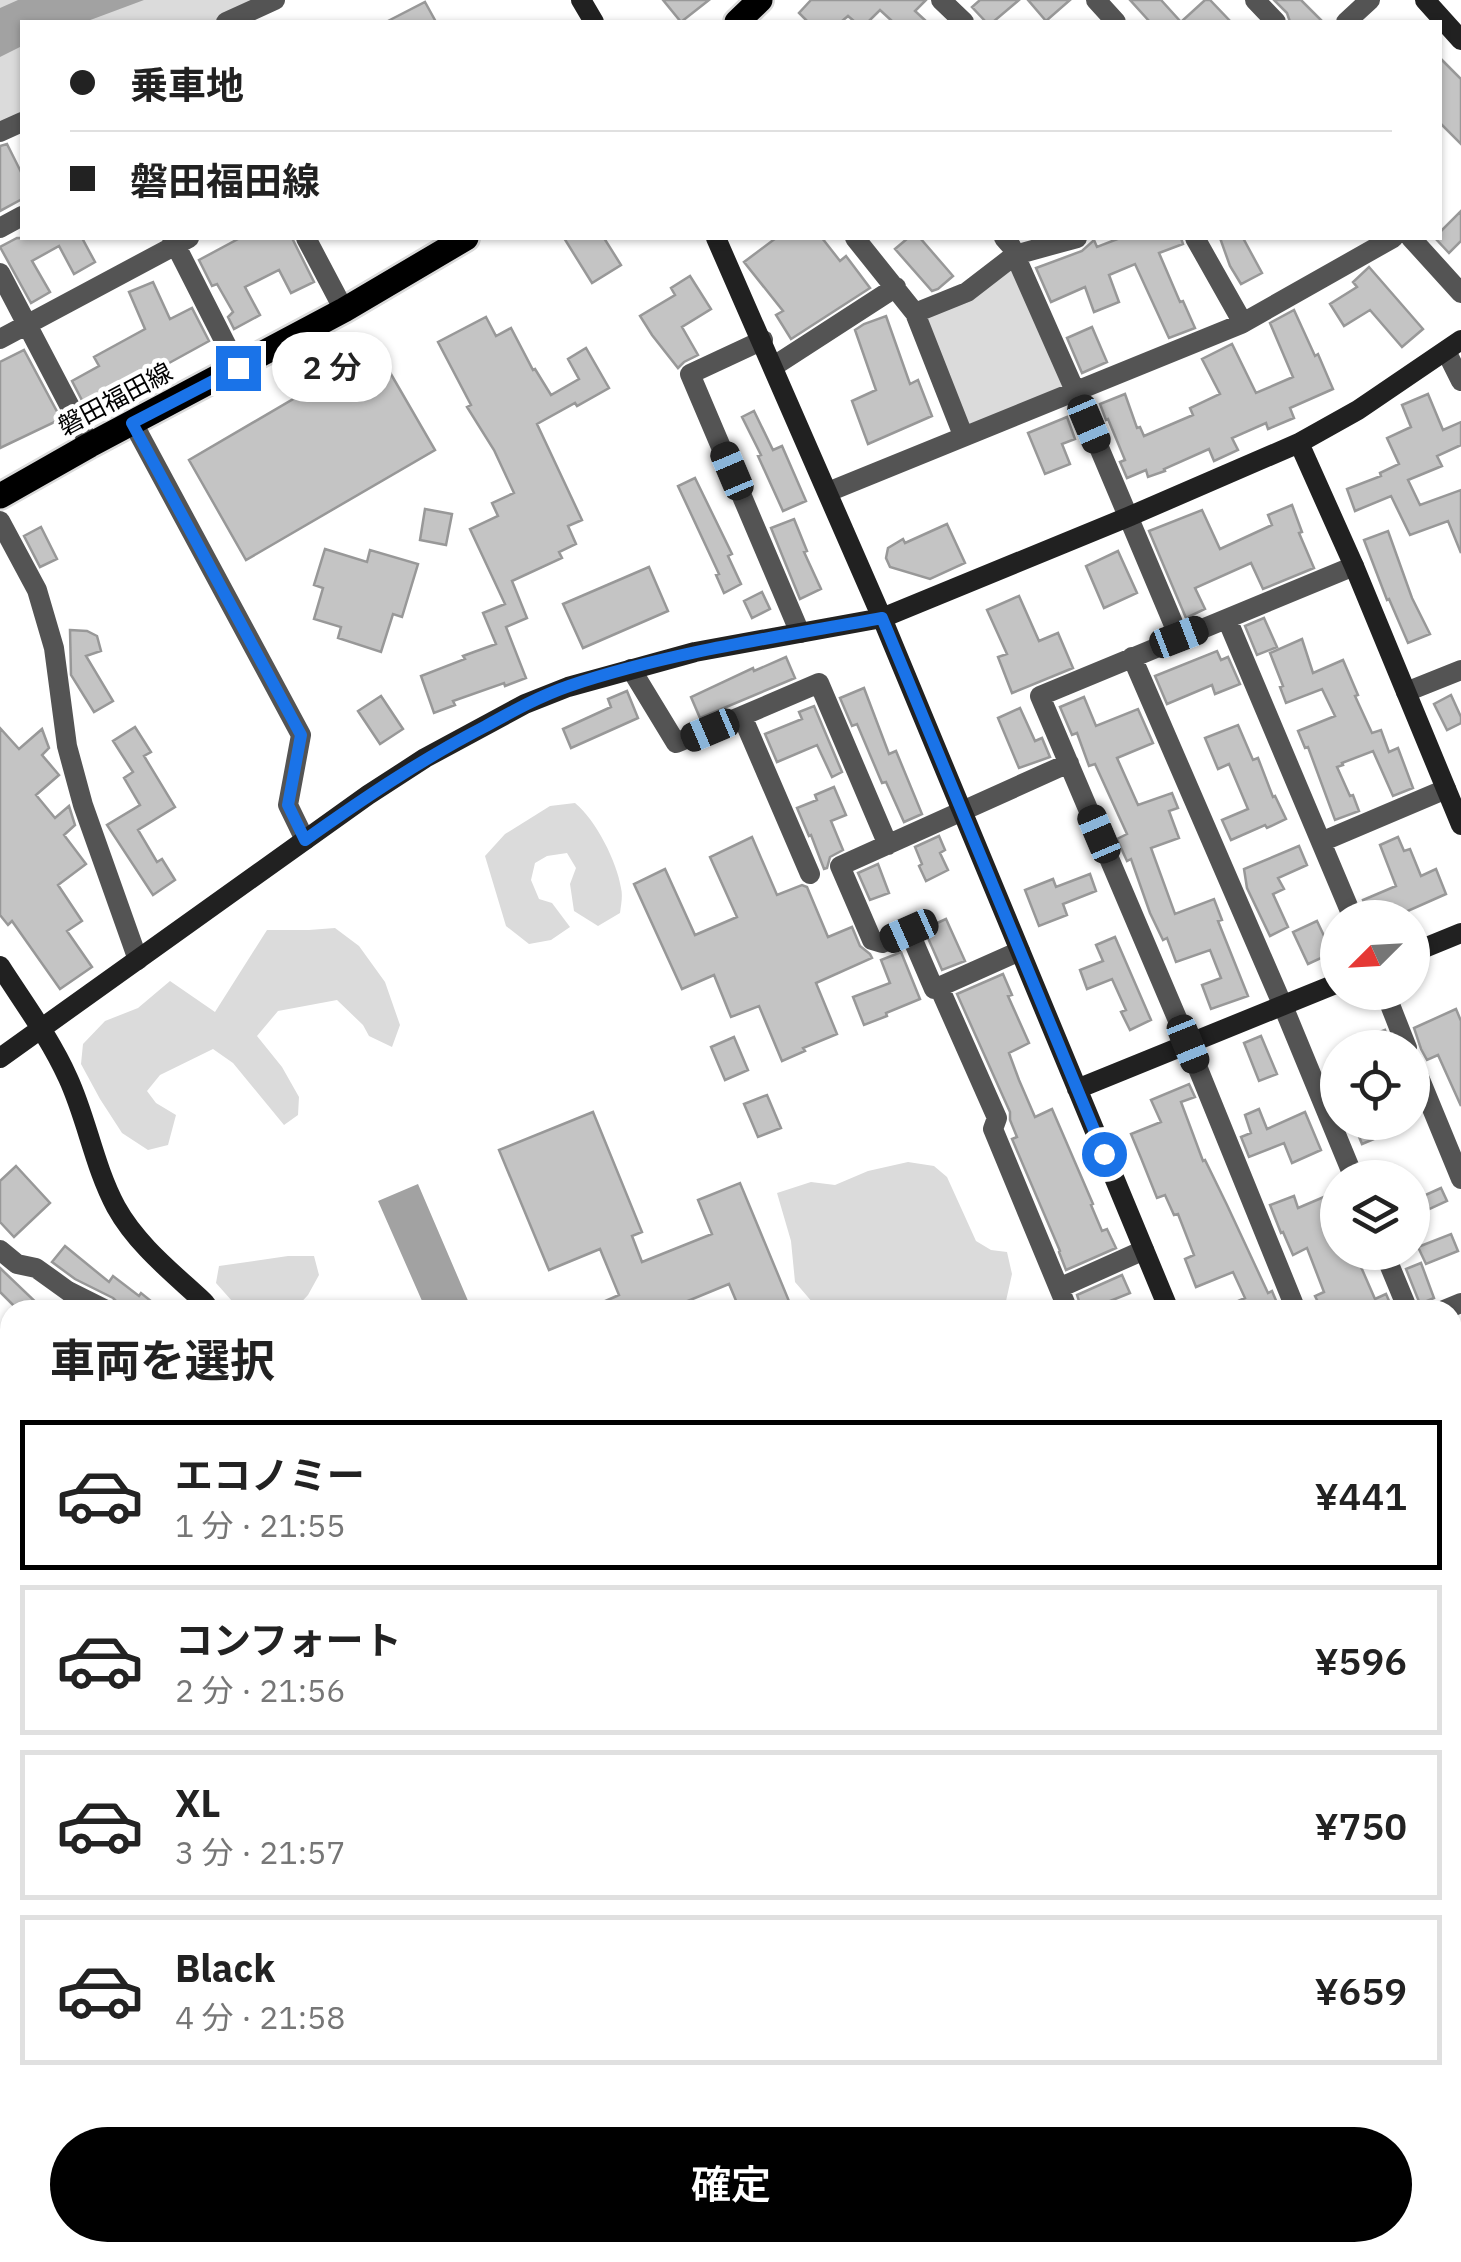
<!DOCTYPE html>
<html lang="ja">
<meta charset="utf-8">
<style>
body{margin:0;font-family:"IBM Plex Sans","Noto Sans JP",sans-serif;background:#f6f6f6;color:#222;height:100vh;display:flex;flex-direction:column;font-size:38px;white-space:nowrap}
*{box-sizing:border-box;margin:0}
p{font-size:32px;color:#767676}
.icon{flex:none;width:55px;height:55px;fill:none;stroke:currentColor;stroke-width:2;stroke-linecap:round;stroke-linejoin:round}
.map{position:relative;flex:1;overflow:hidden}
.details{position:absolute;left:0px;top:1300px;width:1462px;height:962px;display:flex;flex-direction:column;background:#fff;border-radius:30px 30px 0 0;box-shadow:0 2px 8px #0004}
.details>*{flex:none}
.hud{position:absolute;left:20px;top:20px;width:1422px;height:220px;border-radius:0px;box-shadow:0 2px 8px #0004;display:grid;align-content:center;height:220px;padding:0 50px;background:#fff}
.needle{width:65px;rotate:246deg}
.tools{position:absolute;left:1320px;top:900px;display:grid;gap:20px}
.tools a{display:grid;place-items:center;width:110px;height:110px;border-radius:50%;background:#fff;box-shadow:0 2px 8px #0004;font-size:50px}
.end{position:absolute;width:45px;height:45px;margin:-22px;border:12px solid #1a73e8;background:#fff;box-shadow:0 0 0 5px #fff}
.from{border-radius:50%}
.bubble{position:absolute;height:70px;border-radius:35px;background:#fff;box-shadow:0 2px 8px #0004;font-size:32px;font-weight:600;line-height:70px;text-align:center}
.car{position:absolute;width:30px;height:60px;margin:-30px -15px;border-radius:12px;box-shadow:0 0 8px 2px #0007;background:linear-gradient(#222 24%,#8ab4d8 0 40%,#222 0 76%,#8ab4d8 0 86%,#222 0)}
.hud b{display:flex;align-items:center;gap:35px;height:95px;font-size:38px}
.hud b+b{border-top:2px solid #e0e0e0}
.hud i{width:25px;height:25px;background:#222}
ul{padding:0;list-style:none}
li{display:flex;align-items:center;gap:30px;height:150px;margin:0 20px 15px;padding:0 30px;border:5px solid #e0e0e0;border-radius:0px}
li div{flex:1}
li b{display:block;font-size:38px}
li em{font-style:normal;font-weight:600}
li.selected{border-color:#000}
li>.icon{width:90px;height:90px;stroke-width:1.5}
h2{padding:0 50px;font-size:45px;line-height:120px}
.cta{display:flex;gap:20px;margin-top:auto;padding:20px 50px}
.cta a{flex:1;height:115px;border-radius:60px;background:#000;color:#fff;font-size:40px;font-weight:600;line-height:115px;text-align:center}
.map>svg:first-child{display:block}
.green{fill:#dbdbdb}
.water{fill:#a2a2a2}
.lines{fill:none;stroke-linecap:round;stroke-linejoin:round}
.stream{stroke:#a2a2a2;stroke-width:5}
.building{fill:#c4c4c4;stroke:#989898;stroke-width:2.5}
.primary-casing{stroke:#dbdbdb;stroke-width:30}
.street{stroke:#545454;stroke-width:20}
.secondary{stroke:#212121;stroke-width:20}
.primary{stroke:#000;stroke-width:25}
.route{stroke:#1a73e8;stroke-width:12}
.labels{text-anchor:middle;stroke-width:9;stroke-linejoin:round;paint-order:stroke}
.street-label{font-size:25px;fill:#000;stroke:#fff}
</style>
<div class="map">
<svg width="1461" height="2262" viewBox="0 0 1461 2262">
<rect width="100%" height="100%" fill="#fff"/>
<path class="green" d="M0,0H275L226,22H22V119L0,131Z
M1015,255L1071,395L963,435L915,313Z
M575,803C596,820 617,862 621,888C623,896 621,905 620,913L598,926L574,911L570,884L576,868L567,853L547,856L535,863L531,880L539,899L552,903L570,927L551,940L529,944L506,926L485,856L505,834L550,806Z
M335,928L359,946L385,982L400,1025L392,1047L369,1036L363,1025L337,1000L278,1011L257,1036L282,1067L299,1097L298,1115L284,1125L233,1063L213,1049L160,1075L147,1091L156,1103L176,1115L168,1145L148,1150L122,1133L100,1099L81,1064L83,1044L105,1021L138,1008L170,981L215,1012L267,930H309Z
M908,1162L934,1166L947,1177L976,1241L991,1250L1007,1252L1012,1274L1004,1310H819L795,1282L791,1241L777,1193L811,1182L835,1185L868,1171Z
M288,1256H314L319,1275L308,1295L294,1310H240L216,1283L219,1266Z
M1453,2187L1461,2197V2253L1445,2262H1407L1408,2260L1422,2253L1452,2252L1456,2223L1453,2217Z"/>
<path class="water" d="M18,0H144L85,22H22V46L0,57V8Z
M418,1184L472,1310H426L378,1201Z"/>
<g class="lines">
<path class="stream" d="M1452,2056L1461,2064"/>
</g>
<path class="building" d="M663,0H709L681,22Z
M811,0H926L915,11L927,22H893L880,10L868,22H855L848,16L841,22H808L799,13Z
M980,0H1019L993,22H986L972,7Z
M1028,0H1070L1046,21Z
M1130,0H1161L1181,22L1205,0H1210L1231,22H1150Z
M1274,0H1301L1323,22H1290L1287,13Z
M425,2L436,22H386Z
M1440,58L1461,79V144L1440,123Z
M7,144L22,174V199L0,211V146Z
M1461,211V241L1449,253L1435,238H1440V232Z
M17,238H82L95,262L74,274L59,246L32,261L50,292L31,303L0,247Z
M240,238H292L314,282L291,293L279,270L245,287L260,315L234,329L228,317L233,312L217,284L212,286L199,260Z
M564,238H604L621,265L592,283Z
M776,238H822L840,261L846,256L870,288L791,339L776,315L783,311L744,262Z
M908,238H920L953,276L938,289L932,291L895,249Z
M1120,238H1181L1183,244L1159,253L1180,302L1183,301L1195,328L1169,338L1135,264L1109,275L1119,302L1094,312L1085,287L1051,302L1036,268L1082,251L1094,240L1097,247Z
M1220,238H1243L1262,273L1241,284L1230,266Z
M1369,267L1423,329L1402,347L1370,310L1344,326L1330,304L1357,287L1353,282Z
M690,276L711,309L682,327L698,355L684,362L678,368L652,335L640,316L675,295L671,288Z
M153,282L170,319L192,308L209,341L160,368L156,363L126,382V386L115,393L114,391L85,406L72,381L99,366L94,357L145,329L129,292Z
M1294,310L1315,356L1318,354L1333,389L1290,408L1294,418L1268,429L1266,423L1232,438L1238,450L1214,461L1209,449L1164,469L1165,471L1148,477L1146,470L1127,478L1120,462L1125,460L1108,419L1106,420L1100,404L1125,394L1137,428L1140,427L1144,436L1193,415L1190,408L1220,394L1202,359L1232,344L1256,393L1293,377L1270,323Z
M886,316L910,384L918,380L932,416L868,444L852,401L876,390L855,330L864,324Z
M486,317L496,336L511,328L533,370L535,369L551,395L579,379L568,359L586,348L609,388L577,406L575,403L537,424L582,520L568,526L576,544L559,552L562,558L512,581L527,618L506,627L526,678L505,686L504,683L453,701L455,705L434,713L421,676L465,659L463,656L496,644L483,613L505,604L470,529L498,516L492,503L514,493L494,450L467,407L471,405L438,342Z
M1092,327L1107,362L1082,373L1067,338Z
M24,350L61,419L0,448V362Z
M377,350L435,450L246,560L189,460Z
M1428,394L1443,430L1461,422V445L1437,456L1442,466L1408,480L1420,505L1461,490V553L1448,521L1410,535L1391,496L1355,511L1347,489L1381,476L1380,473L1399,464L1387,438L1411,427L1402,405Z
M754,411L773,450L782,446L806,501L783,511L758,456L761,455L742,417Z
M1067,417L1075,439L1062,444L1070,464L1045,474L1028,433Z
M695,478L732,554L728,556L741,584L724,593L716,575L719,574L678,486Z
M1292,505L1302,532L1299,533L1314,568L1263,589L1251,563L1195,588L1205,609L1186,618L1149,531L1202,510L1220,549L1272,525L1268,515Z
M425,509L452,514L446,545L420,540Z
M794,519L807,551L804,552L821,589L800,599L771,528Z
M947,524L965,563L930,579L890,567L886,558L888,548L903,539L905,543Z
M41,527L57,559L40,567L24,536Z
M1388,531L1412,598L1430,634L1408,643L1389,599L1387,600L1364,540Z
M325,549L367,562L370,550L418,564L402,617L393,614L381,652L338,638L341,627L314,619L323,588L314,585Z
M1118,551L1137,593L1104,608L1086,566Z
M649,567L668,611L583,648L563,604Z
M762,592L770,609L752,618L744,601Z
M1019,596L1039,641L1058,633L1073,668L1012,693L998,657L1007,654L987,610Z
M1264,618L1277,647L1257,655L1245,626Z
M70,630L87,631L97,636L101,651L86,656L113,701L94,712L71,675Z
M1302,639L1313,673L1343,660L1358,695L1355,696L1372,733L1381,730L1389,752L1398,748L1413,788L1393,796L1373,751L1342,763L1343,765L1337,767L1350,796L1353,795L1359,811L1335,820L1308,747L1305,748L1298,731L1335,716L1322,689L1286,703L1280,687L1283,686L1270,653Z
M1217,651L1221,660L1228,657L1240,684L1215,694L1212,685L1167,704L1155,676Z
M786,657L795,678L700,718L691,697L753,668L754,671Z
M864,688L889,754L896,751L922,814L904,822L886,782L882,783L857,724L852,726L840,698Z
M627,691L638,718L571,748L563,729L611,707L608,699Z
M1451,695L1461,717V723L1447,730L1434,704Z
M381,696L403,729L380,744L358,711Z
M1084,697L1096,726L1138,709L1153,743L1117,758L1138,805L1172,793L1178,808L1169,811L1179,838L1151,848L1175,914L1214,899L1222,920L1218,921L1248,996L1211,1009L1202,985L1221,978L1210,950L1176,962L1167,938L1163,940L1150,913L1131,859L1127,861L1117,839L1127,834L1095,764L1089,766L1077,733L1072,735L1060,707Z
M814,706L842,772L832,777L817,745L777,762L765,734L802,719L799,712Z
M1020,708L1035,741L1042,738L1050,757L1019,768L998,718Z
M1238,725L1253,760L1258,758L1273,797L1275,796L1286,819L1267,828L1265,825L1231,840L1222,820L1248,809L1229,764L1218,769L1205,738Z
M135,727L151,752L144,756L175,807L138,830L157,862L162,859L175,880L153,895L107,825L140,805L124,778L133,772L113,741Z
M0,728L19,749L42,729L49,748L42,755L59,775L36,795L55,818L69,806L75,825L64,835L86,864L58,885L82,921L67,931L92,967L60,989L12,921L8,925L0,915Z
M834,787L846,815L831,821L843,850L830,857L827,868L824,869L811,835L809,836L797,808L817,800L815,795Z
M939,836L945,850L940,853L948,870L926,881L919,866L922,864L915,847Z
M752,837L777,895L802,885L807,887L828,937L852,927L860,946L870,954L872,958L816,983L837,1034L803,1048L805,1051L782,1061L759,1006L731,1017L714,975L682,989L634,884L665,869L695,935L737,917L710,857Z
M1398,837L1404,851L1410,849L1421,876L1436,869L1446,894L1392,918H1370L1363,900L1396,886L1380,845Z
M1299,846L1307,865L1278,878L1284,889L1273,894L1288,927L1270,936L1247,888L1244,869Z
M878,864L889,893L870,900L858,873Z
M1090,874L1096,891L1063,904L1067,915L1039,926L1025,890L1053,879L1056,887Z
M946,919L965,961L942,970L924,929Z
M1317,921L1332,953L1308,964L1293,932Z
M1115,937L1151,1020L1130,1030L1121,1012L1126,1010L1112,979L1087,989L1080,970L1103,961L1096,945Z
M901,952L920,999L886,1013L887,1016L864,1025L853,997L890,983L881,960Z
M1003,974L1012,995L1008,996L1029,1043L1009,1053L1019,1080L1035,1117L1052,1109L1093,1204L1091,1205L1102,1231L1107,1229L1116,1248L1066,1270L1059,1252L1060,1251L1012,1139L1017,1137L1010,1120V1112L957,994Z
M1456,1009L1461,1021V1106L1438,1055L1427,1060L1421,1049L1414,1028Z
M1385,1030L1391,1048H1343V1046Z
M1261,1036L1277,1074L1259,1081L1244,1043Z
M734,1037L748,1070L725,1080L711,1047Z
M1189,1084L1195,1097L1181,1102L1203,1161L1205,1160L1227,1205L1268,1293L1272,1291L1280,1310H1218L1245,1298L1233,1272L1196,1287L1185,1259L1194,1255L1178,1214L1174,1215L1165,1195L1157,1198L1141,1158L1131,1134L1161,1122L1151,1100Z
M767,1095L781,1128L758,1137L744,1104Z
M1259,1109L1267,1129L1305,1112L1321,1150L1292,1163L1284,1143L1249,1157L1241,1137L1251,1133L1245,1115Z
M593,1112L642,1232L632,1236L642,1262L712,1234L698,1200L740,1183L791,1306L781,1310H740L729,1284L666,1310H585L619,1295L600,1249L549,1270L499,1150Z
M1353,1122H1412V1123L1362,1144Z
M16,1166L50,1203L14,1237L0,1222V1181Z
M1441,1188L1447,1201L1412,1217V1201Z
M1338,1191V1252H1371L1373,1262L1361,1267L1375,1299L1386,1294L1393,1310H1322L1315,1296L1324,1292L1307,1248L1293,1255L1283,1232L1281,1233L1270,1205L1294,1196L1298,1208Z
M1451,1234L1458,1251L1426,1264L1418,1247Z
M65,1246L109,1282L113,1276L139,1296L141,1293L162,1310H120L118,1303L113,1298L75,1279L52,1262Z
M1421,1263L1434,1298L1420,1304L1406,1269Z
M0,1268L44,1310H18L0,1292Z
M1122,1275L1130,1293L1095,1307L1096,1310H1082L1077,1295Z"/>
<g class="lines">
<g class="primary-casing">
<path id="primary" d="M737,22L760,0
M0,496L90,445L344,310L466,238
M1452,1495L1461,1492
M0,2058L10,2054"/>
</g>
<path class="street" d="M941,0L964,22
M1096,0L1116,22
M1255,0L1276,22
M226,22L275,0
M1346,22L1370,0
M0,132L22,122
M0,228L22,216
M172,238L238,368
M306,238L344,310
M855,238L915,313L963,435
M1004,238L1011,246L1076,393L1179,637
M1195,238L1243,323
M1411,238L1461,293
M0,273L90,445
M915,313L967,292L1015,255L1077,238
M0,339L189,238
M763,340L690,374L800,633
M1446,351L1461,381
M774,366L896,287
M133,423L301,735L288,805L305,840
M828,492L1241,324L1393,238
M0,521L37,590L54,648L67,746L83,805L138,960
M1227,619L1353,918
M1132,657L1283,1006L1354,1178
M631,669L676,743L742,716
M1406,692L1461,670
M1321,842L1446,789
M810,874L742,716L819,683L888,845
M1020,951L939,987L997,1118L993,1129L1068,1310
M939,987L934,989L909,931L882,943L872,940L840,866L1069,763
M1385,992L1407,1048
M1412,1060L1461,1179
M0,1250L17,1264L36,1268L68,1291L106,1310
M1384,1252L1408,1310
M1059,1288L1144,1250
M1296,1310L1188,1044L1040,696L1354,566
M1444,1310L1461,1303
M0,1440L5,1447
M0,1581L10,1577
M1452,1662L1461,1659
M0,1710L10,1704
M1452,1723L1461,1747
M0,1900L10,1899
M1452,2036L1461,2043
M1452,2116L1461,2107
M0,2165L10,2186
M506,2262L520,2252
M1090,2262L1105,2252
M1231,2262L1250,2252"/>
<path class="secondary" d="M581,0L594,22
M1425,0L1461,40
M716,238L882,618L1169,1310
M1299,443L1354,566L1461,825
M1412,953L1461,933
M0,966C23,1002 50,1038 68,1078C87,1119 94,1166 116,1207C137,1245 173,1273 204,1302L210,1310
M0,1058L368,795L425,758L525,704L568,687L695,652L882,618L1128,517L1299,443L1358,410L1461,340
M1077,1089L1338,983
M0,1605L10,1621
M1452,1967L1461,1965
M245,2252L250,2262
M603,2252L609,2262
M968,2252L976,2262
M731,2262L746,2252"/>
<use href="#primary" class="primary"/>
</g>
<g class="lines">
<path class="route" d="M238,368L132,423L301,735L288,805L305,840C364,798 422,759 486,726C513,711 540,696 569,686C670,652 778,637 882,618L1104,1154"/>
</g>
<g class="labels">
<g class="street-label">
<text transform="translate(115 399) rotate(-28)" y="9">磐田福田線</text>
</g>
</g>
</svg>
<div class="tools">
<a><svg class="needle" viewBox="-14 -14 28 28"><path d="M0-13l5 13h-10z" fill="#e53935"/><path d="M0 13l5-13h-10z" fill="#767676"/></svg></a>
<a><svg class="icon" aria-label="locate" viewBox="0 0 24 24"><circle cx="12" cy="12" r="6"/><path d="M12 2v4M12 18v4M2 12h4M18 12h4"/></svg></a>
<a><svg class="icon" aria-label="layers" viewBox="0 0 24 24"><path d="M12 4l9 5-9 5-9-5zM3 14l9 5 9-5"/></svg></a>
</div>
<i class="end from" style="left:1104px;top:1154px"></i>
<i class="end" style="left:238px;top:368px"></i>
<div class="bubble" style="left:272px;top:332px;width:120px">2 分</div>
<i class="car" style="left:1089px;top:424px;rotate:157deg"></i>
<i class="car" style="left:732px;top:471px;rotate:337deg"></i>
<i class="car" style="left:1179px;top:637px;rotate:69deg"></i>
<i class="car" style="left:710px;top:730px;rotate:247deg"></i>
<i class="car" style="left:1099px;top:834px;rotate:337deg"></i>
<i class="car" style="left:909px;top:931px;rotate:246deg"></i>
<i class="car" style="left:1188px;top:1044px;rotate:158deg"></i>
<div class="hud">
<b><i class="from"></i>乗車地</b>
<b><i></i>磐田福田線</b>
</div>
<section class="details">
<h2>車両を選択</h2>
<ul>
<li class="selected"><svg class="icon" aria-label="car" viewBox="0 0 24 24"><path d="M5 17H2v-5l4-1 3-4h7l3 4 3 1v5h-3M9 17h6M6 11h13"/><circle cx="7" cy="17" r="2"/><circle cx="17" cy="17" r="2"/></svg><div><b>エコノミー</b><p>1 分 · 21:55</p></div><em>¥441</em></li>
<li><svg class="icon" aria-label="car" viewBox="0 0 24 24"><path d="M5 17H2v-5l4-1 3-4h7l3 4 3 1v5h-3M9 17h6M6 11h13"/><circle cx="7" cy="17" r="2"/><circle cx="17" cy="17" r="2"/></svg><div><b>コンフォート</b><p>2 分 · 21:56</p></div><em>¥596</em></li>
<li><svg class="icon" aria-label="car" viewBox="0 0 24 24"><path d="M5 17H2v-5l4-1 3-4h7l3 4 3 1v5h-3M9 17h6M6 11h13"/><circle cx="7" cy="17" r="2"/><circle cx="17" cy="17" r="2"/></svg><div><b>XL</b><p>3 分 · 21:57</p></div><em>¥750</em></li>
<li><svg class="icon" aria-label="car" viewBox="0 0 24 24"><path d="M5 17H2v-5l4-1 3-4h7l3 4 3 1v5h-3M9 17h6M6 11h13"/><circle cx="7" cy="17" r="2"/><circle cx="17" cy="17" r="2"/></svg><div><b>Black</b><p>4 分 · 21:58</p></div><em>¥659</em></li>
</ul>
<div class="cta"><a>確定</a></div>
</section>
</div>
